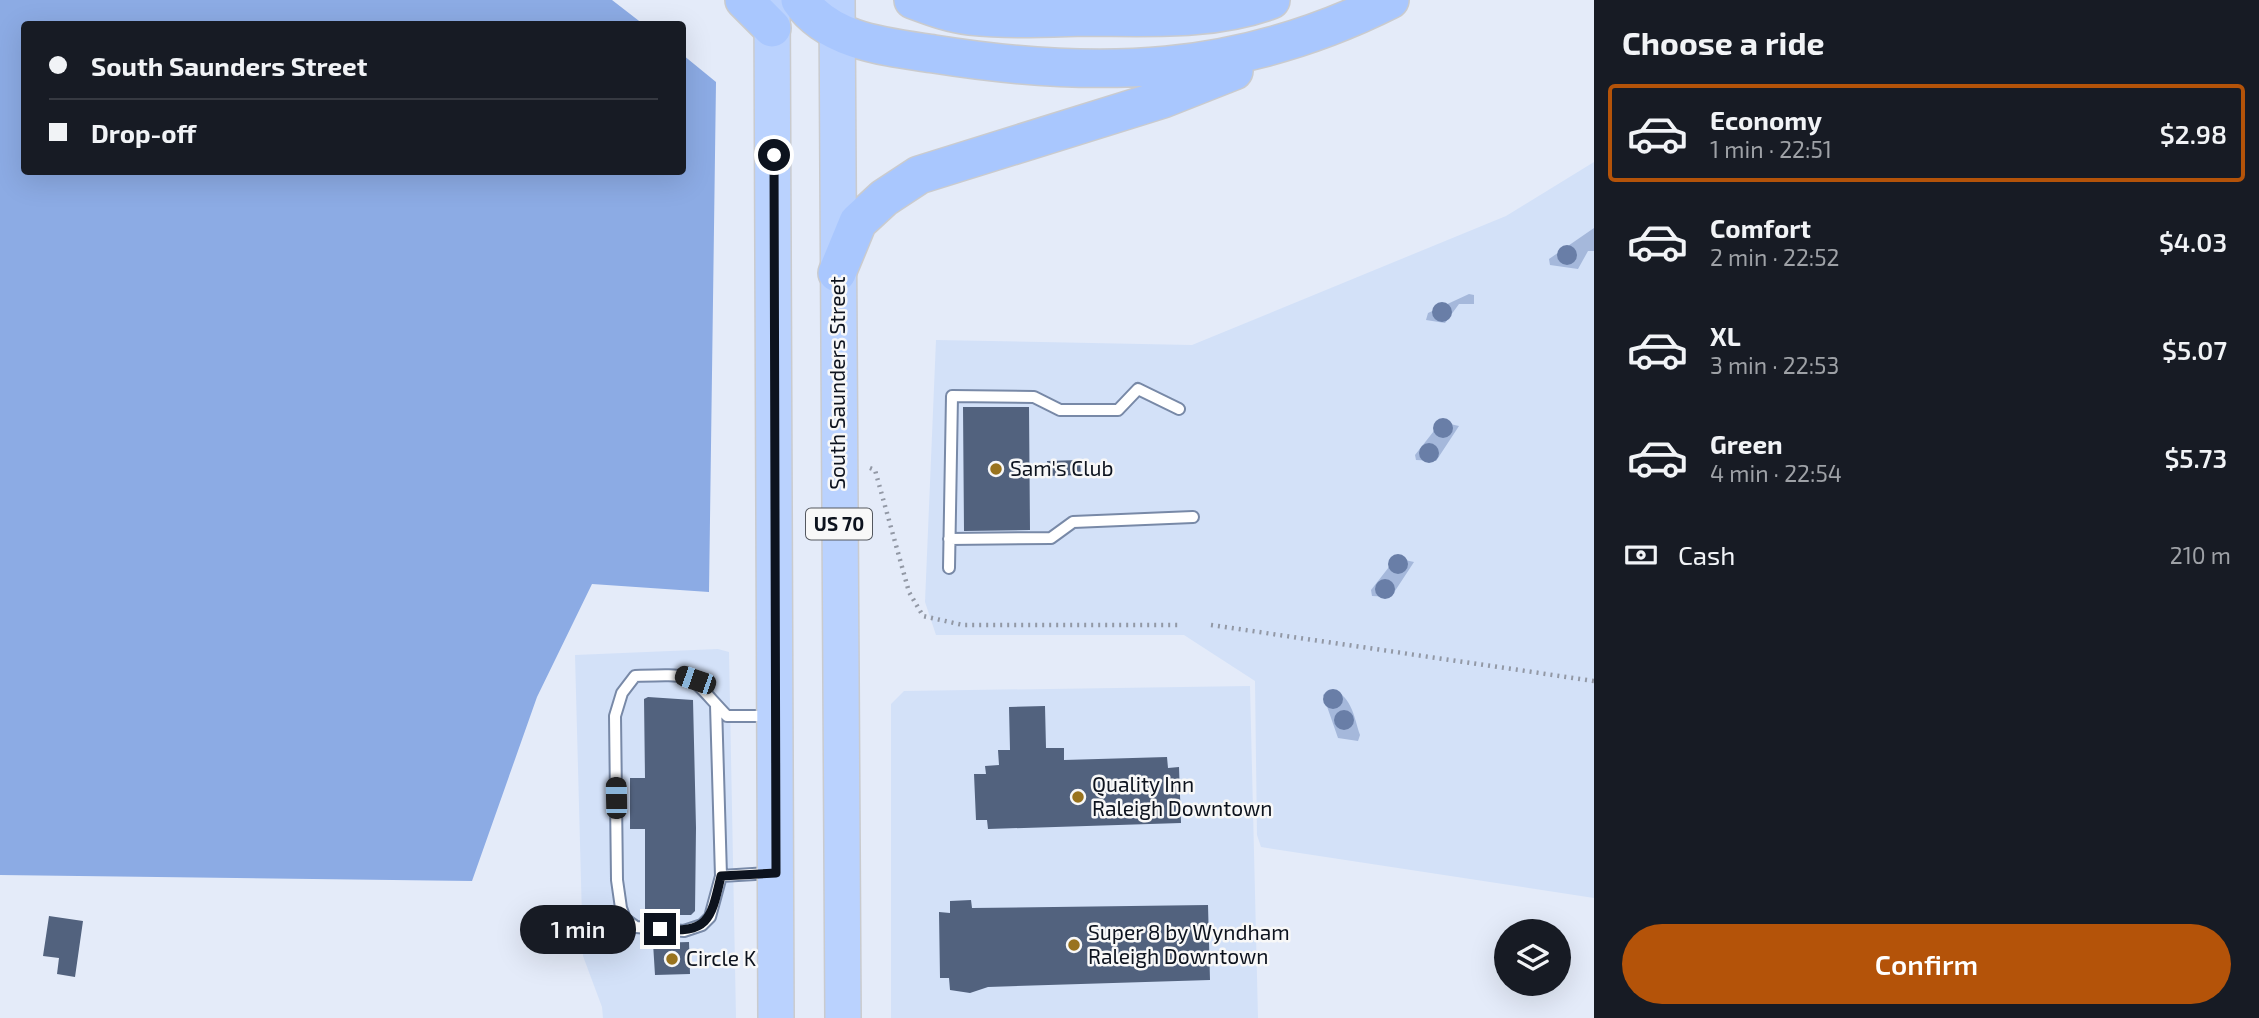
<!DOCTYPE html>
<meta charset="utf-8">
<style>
body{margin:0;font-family:"Exo 2",sans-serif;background:#242831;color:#f1f3f6;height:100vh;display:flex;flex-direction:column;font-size:26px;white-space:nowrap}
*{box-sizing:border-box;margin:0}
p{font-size:23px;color:#9ea1a6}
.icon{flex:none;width:38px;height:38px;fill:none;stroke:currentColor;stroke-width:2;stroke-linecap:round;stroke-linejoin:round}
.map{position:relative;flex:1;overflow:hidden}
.panel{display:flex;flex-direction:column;background:#171b24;width:665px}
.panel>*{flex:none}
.hud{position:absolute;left:21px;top:21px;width:665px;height:154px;border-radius:7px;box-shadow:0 7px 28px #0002;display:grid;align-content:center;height:154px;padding:0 28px;background:#171b24}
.controls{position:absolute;left:1494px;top:919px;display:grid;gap:14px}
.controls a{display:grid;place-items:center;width:77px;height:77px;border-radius:50%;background:#171b24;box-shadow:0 7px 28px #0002;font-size:35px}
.end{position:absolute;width:32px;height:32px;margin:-16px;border:9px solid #0d131e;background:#fff;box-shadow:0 0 0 4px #fff}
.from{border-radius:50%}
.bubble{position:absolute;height:49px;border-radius:24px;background:#171b24;box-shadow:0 7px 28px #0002;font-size:23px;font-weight:600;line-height:49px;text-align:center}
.car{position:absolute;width:21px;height:42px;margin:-21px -10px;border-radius:9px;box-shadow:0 0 5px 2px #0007;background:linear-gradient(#222 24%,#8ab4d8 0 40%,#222 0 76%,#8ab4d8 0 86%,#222 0)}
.hud b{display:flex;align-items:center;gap:24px;height:66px;font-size:26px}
.hud b+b{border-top:2px solid #363941}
.hud i{width:18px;height:18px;background:#f1f3f6}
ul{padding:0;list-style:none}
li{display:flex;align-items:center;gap:21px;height:98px;margin:0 14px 10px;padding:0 14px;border:4px solid transparent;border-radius:7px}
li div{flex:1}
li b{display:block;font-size:26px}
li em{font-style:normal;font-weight:600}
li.current{border-color:#b45309}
li>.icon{width:63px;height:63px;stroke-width:1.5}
h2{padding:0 28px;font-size:32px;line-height:84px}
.pay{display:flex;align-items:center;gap:18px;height:77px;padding:0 28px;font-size:26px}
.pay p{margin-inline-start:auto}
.button{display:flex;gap:14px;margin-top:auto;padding:14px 28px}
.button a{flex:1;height:80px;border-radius:42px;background:#b45309;color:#fff;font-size:28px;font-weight:600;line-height:80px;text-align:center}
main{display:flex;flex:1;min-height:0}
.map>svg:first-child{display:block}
.built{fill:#d3e1f8}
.green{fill:#a5b8db}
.forest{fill:#8cabe4}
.building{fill:#52627e}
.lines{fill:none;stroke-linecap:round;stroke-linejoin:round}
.service-casing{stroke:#7889a7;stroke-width:14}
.trunk-casing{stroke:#cacbce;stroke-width:38}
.motorway-casing{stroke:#cacbce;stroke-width:40}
.path{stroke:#9298a5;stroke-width:4.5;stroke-dasharray:2 5;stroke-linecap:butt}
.service{stroke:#fff;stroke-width:10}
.trunk{stroke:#bad2fe;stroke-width:35}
.motorway{stroke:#a9c7fe;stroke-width:37}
.tree{fill:#697ea7}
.route{stroke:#0d131e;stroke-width:9}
.poi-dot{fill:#99731e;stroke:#f8f8f8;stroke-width:2.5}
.labels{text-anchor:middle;stroke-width:5;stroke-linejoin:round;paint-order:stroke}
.shield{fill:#f8f8f8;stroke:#54585f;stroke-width:2}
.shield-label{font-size:19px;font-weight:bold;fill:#0d131e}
.street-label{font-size:21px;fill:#0d131e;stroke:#f8f8f8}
.poi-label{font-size:21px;fill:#0d131e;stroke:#f8f8f8;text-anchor:start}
</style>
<main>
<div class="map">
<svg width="1594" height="1018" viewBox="0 0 1594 1018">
<rect width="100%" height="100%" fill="#e4ebf9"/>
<path class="built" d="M1594,162V898L1261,847L1257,835L1255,681L1184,635H936L925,602L936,340L1192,345L1506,216Z
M718,649L729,652L736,1018H603L602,1007L583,956L575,655Z
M1250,686L1258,1018H891V704L904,691Z"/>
<path class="green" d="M1594,228V251H1588L1578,269L1550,265L1549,259Z
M1469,294L1474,295V304H1459L1445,323L1426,320L1428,313Z
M1441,422L1459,426L1436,461L1416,460L1415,455Z
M1396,558L1414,562L1391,597L1372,596L1371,590Z
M1328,690C1351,691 1354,717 1360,735L1358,741L1338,738L1323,695Z"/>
<path class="forest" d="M0,0H612L643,24H24V172H682L683,55L716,82L709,592L592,584L537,697L472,881L0,875Z"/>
<path class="building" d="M963,407H1029L1030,530L964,531Z
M1080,460L1081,475L1048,476L1047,461Z
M648,697L693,700L696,828L695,911L691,915H647L645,912V829H630V778H645L644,699Z
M1045,706L1046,748H1064V760L1167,757L1168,768L1179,767L1181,823L988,829L987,820H976L974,774H986L985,766L999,765L998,750H1010L1009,707Z
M971,900L972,908L1208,905L1210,980L988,987L970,993L950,990L949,978H940L939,912L950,913V901Z
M49,916L83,921L75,977L57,974L59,958L43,956Z
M689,942L690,974L655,975L653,943Z"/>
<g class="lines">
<g class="service-casing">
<path id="service" d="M949,539L1051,538L1073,522L1193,517
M949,568L952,396L1034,397L1060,410H1118L1138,389L1179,409
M716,705L721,876L710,917L702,925L684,931L636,927L625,919L621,908L617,880L615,716L622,693L635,676C698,674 686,673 727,716H770
M721,876L770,873"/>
</g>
<g class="trunk-casing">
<path id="trunk" d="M772,0L776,1018
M837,0L843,1018"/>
</g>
<g class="motorway-casing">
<path id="motorway" d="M744,0L772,28
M800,0C829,42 887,47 934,54C1097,80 1239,76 1390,0
M913,0C932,7 950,14 970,16C1007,20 1046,18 1083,17C1145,17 1212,22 1271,0
M837,273L858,222L884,198L919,175L1163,99L1234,71"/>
</g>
<path class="path" d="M870,468L875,470L909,592L923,616L963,625H1182
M1211,625L1594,681"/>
<use href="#service" class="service"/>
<use href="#trunk" class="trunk"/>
<use href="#motorway" class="motorway"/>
</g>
<g class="tree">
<circle cx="1567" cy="255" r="10"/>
<circle cx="1442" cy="312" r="10"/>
<circle cx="1443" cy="428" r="10"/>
<circle cx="1429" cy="453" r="10"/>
<circle cx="1398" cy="564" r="10"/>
<circle cx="1385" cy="589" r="10"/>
<circle cx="1333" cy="699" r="10"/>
<circle cx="1344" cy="720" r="10"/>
</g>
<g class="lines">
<path class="route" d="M660,929C709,934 711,919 721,876L776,873L774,155"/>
</g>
<g class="poi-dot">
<circle cx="996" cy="469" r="7"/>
<circle cx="1078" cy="797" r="7"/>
<circle cx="1074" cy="945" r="7"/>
<circle cx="672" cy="959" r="7"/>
</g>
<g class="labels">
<rect class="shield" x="806" y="508.5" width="66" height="31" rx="5"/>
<g class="shield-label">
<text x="839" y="531">US 70</text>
</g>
<g class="street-label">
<text transform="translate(838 383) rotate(-90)" y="7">South Saunders Street</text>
</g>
<g class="poi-label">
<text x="1010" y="476">Sam's Club</text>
<text x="1092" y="792">Quality Inn<tspan x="1092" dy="24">Raleigh Downtown</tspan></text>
<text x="1088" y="940">Super 8 by Wyndham<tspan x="1088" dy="24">Raleigh Downtown</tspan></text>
<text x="686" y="966">Circle K</text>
</g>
</g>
</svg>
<div class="controls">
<a><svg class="icon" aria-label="layers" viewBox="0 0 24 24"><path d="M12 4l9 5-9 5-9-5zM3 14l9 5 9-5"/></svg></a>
</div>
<i class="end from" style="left:774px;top:155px"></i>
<i class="end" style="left:660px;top:929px"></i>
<div class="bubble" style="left:520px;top:905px;width:116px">1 min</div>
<i class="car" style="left:695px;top:680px;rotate:289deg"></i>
<i class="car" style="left:616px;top:798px;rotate:359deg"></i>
<div class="hud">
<b><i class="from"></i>South Saunders Street</b>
<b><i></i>Drop-off</b>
</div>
</div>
<section class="panel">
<h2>Choose a ride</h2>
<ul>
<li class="current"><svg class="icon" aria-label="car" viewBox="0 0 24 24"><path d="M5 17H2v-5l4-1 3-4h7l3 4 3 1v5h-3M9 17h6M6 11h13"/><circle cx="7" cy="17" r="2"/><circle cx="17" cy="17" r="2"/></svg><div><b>Economy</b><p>1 min · 22:51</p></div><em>$2.98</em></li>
<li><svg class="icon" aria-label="car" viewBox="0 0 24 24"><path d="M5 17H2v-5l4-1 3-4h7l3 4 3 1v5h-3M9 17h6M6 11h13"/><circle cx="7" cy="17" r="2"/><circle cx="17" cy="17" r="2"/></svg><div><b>Comfort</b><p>2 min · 22:52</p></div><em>$4.03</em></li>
<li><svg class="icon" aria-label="car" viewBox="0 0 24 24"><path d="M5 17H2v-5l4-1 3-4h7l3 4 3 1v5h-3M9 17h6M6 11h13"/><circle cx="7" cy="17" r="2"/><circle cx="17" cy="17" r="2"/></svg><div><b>XL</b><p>3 min · 22:53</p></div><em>$5.07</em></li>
<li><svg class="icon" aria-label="car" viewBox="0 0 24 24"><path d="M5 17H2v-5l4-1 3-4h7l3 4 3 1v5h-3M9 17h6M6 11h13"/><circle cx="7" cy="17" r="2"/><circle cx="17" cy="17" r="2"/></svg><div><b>Green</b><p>4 min · 22:54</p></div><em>$5.73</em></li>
</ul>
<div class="pay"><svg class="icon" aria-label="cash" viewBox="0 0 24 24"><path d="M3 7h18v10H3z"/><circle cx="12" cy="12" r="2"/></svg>Cash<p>210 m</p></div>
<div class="button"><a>Confirm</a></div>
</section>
</main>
